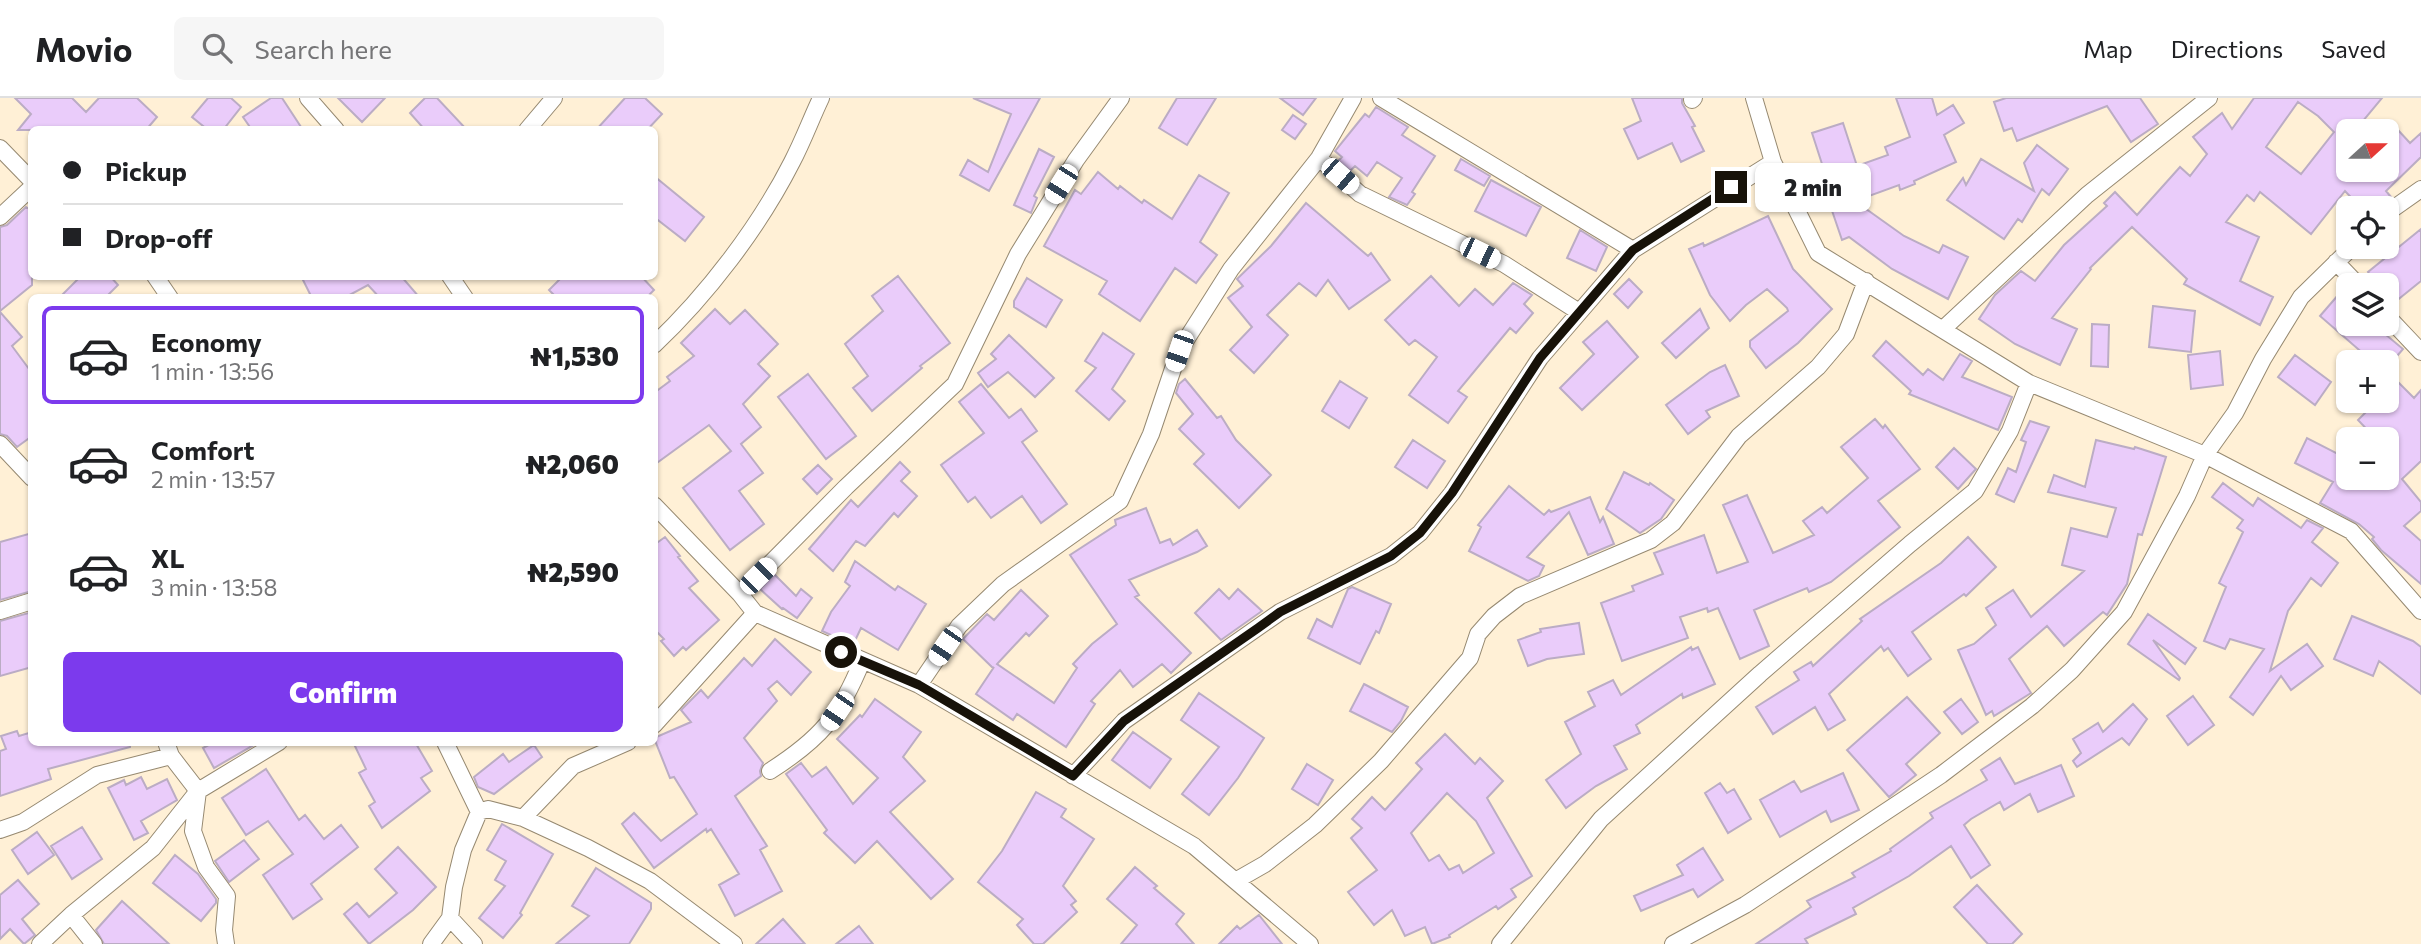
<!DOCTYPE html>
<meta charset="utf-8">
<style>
body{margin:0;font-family:Commissioner,sans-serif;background:#f6f6f6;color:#202124;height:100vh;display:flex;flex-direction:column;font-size:26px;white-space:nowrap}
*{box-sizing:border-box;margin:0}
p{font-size:23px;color:#757577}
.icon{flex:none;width:38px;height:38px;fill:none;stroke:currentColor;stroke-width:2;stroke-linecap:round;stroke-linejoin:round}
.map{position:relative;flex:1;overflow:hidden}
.sheet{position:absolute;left:28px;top:196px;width:630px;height:452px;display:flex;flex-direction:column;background:#fff;border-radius:10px;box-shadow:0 2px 5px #0004}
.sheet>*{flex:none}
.banner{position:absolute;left:28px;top:28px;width:630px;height:154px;border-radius:10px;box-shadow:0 2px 5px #0004;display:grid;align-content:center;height:154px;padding:0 35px;background:#fff}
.needle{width:46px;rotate:69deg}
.fabs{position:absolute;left:2336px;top:21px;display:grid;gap:14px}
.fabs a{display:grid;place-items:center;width:63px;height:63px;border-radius:10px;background:#fff;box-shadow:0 2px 5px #0004;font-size:35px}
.end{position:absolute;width:32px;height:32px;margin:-16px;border:9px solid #171209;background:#fff;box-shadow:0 0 0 4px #fff}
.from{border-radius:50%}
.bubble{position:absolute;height:49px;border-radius:10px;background:#fff;box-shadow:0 2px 5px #0004;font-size:23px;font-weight:800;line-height:49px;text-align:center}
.car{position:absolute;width:21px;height:42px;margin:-21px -10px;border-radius:9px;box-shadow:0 0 5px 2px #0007;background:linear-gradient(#fff 24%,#345 0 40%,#fff 0 76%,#345 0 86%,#fff 0)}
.banner b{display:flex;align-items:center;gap:24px;height:66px;font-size:26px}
.banner b+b{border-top:2px solid #e0e0e0}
.banner i{width:18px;height:18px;background:#202124}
ul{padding:12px 0 0;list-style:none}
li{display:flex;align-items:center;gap:21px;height:98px;margin:0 14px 10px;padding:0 21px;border:4px solid transparent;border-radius:10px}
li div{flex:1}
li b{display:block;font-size:26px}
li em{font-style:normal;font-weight:800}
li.on{border-color:#7c3aed}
li>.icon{width:63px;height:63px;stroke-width:1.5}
.action{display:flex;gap:14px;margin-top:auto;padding:14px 35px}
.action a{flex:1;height:80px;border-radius:10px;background:#7c3aed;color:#fff;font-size:28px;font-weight:800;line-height:80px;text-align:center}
header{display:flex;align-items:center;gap:42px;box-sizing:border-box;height:98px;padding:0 35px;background:#fff;border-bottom:2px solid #e0e0e0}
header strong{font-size:33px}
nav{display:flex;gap:38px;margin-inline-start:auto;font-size:24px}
.search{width:490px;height:63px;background:#f6f6f6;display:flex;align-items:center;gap:18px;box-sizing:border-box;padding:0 24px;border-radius:10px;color:#757577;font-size:26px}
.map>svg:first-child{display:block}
.building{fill:#eaccfa;stroke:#bbacc4;stroke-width:2;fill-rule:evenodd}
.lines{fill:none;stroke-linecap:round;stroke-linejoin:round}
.street-casing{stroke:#968971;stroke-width:18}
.street{stroke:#fff;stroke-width:16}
.route{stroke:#171209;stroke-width:9}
</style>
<header>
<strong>Movio</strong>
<div class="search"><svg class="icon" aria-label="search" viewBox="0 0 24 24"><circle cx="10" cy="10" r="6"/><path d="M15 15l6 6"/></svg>Search here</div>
<nav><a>Map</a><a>Directions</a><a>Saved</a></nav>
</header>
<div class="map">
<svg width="2421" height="846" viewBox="0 0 2421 846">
<rect width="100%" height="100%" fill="#fff0d6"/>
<path class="building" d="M15,0H72L86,14L99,0H137L157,19L146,32H18L31,16Z
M208,0H231L241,9L223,32H208L192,19Z
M271,0H282L303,32H252L243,19Z
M338,0H385L362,24Z
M425,0H437L467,32H425L410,15Z
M625,0H645L662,16L647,32H596Z
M973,0H1040L989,93L960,77L968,62L988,74L1011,16Z
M1177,0H1216L1187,47L1159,30Z
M1280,0H1316L1303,17Z
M1632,0H1682V5L1695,28L1692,29L1704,53L1681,64L1672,45L1638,61L1624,31L1641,23Z
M1896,0H1932L1937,17L1953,7L1964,25L1944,37L1956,64L1914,83L1915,86L1900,92L1899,87L1855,103L1904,138L1939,155L1943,147L1968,159L1948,201L1892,171L1849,139L1842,142L1827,98L1832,97L1812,35L1843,25L1857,68L1888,57L1885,49L1910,39Z
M2006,0H2140L2158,26L2131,44L2107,8L2017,43L2012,30L2004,33L1994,4Z
M2254,0H2382L2362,24L2373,33H2348V72H2387V43L2398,32L2410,45L2421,35V59L2386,93L2391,99L2378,110H2361L2345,93L2311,136L2260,94L2254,103L2247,97L2226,124L2259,139L2240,183L2273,199L2260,227L2184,186L2187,181L2132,129L2090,170L2091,171L2052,220L2077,231L2060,267L2015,246L1979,221L1995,197L2021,173L2035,183L2064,147L2107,108L2104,105L2115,94L2137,117L2180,69L2190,78L2207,56L2193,39L2222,15L2232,31ZM2298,4L2318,18L2334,34L2301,76L2266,49Z
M1376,9L1408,29L1402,37L1435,58L1412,94L1415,96L1407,107L1389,99L1402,80L1377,64L1367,78L1355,68L1350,73L1338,63L1342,59L1335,53L1365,16L1369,19Z
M1293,17L1306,26L1295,41L1282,32Z
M2037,47L2068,71L2049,97L2042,91L2022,124L2018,121L2004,141L1947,102L1963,80L1966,87L1981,61L2034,93L2024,65Z
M1039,51L1054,59L1034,98L1037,100L1031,115L1014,107Z
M1461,61L1490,78L1484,88L1455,72Z
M1098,74L1118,91L1120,88L1142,105L1144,102L1172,121L1199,77L1229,95L1200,144L1217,157L1196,185L1175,170L1140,223L1099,196L1107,183L1044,148L1075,92L1081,96Z
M654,78L704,119L685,143L654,119Z
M1491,82L1541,109L1526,138L1475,113Z
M1306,105L1368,158L1371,155L1390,182L1349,211L1328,182L1316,198L1299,185L1267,217L1288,237L1254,275L1230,252L1252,229L1228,200L1243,188L1237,181L1271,148Z
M26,109L32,113V187L0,213V129L7,127Z
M1768,118L1793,171L1832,211L1798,245L1766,270L1750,249V243L1788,213L1787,210L1767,191L1746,207L1730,223L1710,197L1689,151L1703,145L1704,148Z
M2421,131V183L2390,208H2387V187H2378L2368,174Z
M1580,132L1607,149L1596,173L1567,160Z
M81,178H110L118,187L105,200H59Z
M301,178H401L420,200H380L368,187L344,200H312Z
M563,178H641L654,192L646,200H557L549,192Z
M898,178L950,245L920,268L922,270L872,313L853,290L868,278L845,246L883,213L872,198Z
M1431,178L1459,208L1475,191L1493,207L1513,185L1532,197L1524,206L1533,215L1516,235L1510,230L1458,293L1467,299L1448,325L1409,297L1437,259L1415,242L1409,247L1385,222Z
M1027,180L1062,202L1046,229L1014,209V203Z
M1629,181L1642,194L1628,210L1614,196Z
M2339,196L2348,204V226H2373L2403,251L2392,264H2373L2320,218Z
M2153,208L2195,213L2191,254L2149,249Z
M715,211L730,226L745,212L778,246L758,266L770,278L743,306L761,329L741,346L763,375L739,393L764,426L730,452L683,390L731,353L709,327L654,367V295L670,283L667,279L694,258L681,245Z
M1700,211L1709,230L1676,260L1662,245Z
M0,214L22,239L12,248L32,275V338L17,349L7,338L0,336Z
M1607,223L1638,259L1582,312L1560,290L1594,256L1583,244Z
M2092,226L2109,227L2108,269L2091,268Z
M1103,235L1134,256L1112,291L1125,303L1109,322L1076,293L1096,270L1085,263Z
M1009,237L1054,280L1035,299L1008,274L988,289L978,275L996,261L991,256Z
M1886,243L1923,277L1928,271L1943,282L1960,256L1972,263L1962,279L2012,299L1998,332L1909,296L1911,293L1873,258Z
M2220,253L2223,287L2191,291L2188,257Z
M2295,257L2331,284L2315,307L2278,279Z
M1725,267L1739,298L1706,313L1710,319L1688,336L1666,307L1710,274Z
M2387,273L2414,300L2421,292V363L2402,381L2421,404V413L2404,428L2421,443V486L2381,452L2372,441L2374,439L2359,426L2320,405L2333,384L2295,365L2307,340L2348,361V380H2387V341H2376L2358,322L2377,303H2387Z
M808,276L856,338L826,361L778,299Z
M1185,281L1217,320L1221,318L1236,342L1271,377L1239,410L1194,366L1204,356L1179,331L1193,316L1176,295L1179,286Z
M1340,283L1367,300L1349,330L1322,313Z
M981,286L1009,320L1021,311L1037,333L1022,344L1067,406L1041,425L1022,398L991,420L975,399L968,404L941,367L984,335L959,304Z
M1875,321L1883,330L1885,327L1920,371L1878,403L1900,429L1831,484L1809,494L1807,490L1754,512L1769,548L1740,561L1718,510L1708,514L1707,510L1680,519L1688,540L1622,563L1601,505L1634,493L1632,488L1663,476L1654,455L1704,437L1717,475L1748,464L1723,407L1747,397L1773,455L1814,437L1803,423L1822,409L1827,415L1868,380L1841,349Z
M2030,323L2049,329L2014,404L1996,396L2008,370L2016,374L2026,344L2021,342Z
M1413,342L1445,363L1427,390L1395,369Z
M2096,342L2134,351L2135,349L2166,359L2142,437L2138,436L2127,486L2107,517L2103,514L2064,548L2047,528L2009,561L2031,595L1994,618L1992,613L1986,617L1958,552L1974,546L1996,527L1986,510L2013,492L2031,519L2084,473L2062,467L2071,430L2107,439L2116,410L2048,394L2054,377L2085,389Z
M1954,350L1976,371L1958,391L1936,369Z
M900,364L910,374L901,383L917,398L898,419L894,415L865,448L856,443L833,473L809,451L851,402L858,409Z
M818,367L832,381L817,396L803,381Z
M1624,374L1649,387L1650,385L1674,402L1661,421L1640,435L1606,411Z
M2223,385L2253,408L2258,400L2301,430L2307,422L2323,430L2312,444L2338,465L2321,488L2311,480L2288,513L2270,573L2307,546L2323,568L2291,592L2281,578L2253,617L2230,599L2264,551L2230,541L2225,551L2204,543L2226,489L2219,485L2243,434L2237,430L2243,422L2212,399Z
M1509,388L1544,417L1549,412L1551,414L1590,399L1600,424L1603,419L1614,446L1588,457L1569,414L1527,459L1544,468L1539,478L1528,483L1469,453L1481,429L1478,427Z
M1146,410L1160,445L1170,441L1173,447L1197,432L1207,448L1197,454L1129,482L1139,497L1135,499L1191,555L1171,575L1162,566L1133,589L1120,572L1091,603L1095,606L1066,649L1017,616L1013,622L976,596L994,569L993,570L963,541L987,516L994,522L1021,492L1048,518L1029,538L1026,535L997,566L1054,605L1077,570L1073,566L1092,546L1117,526L1070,457L1116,427L1115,422Z
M32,435V493L0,502V444Z
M665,439L680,458L678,459L698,483L689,490L719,522L686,552L683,549L674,558L661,543L664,541L654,531V447Z
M1968,439L1996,469L1966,498L1964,496L1912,534L1931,561L1908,578L1888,550L1884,553L1881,548L1829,596L1845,622L1828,632L1815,609L1773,636L1756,609L1799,582L1794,574L1811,564L1813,568L1862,523L1860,521L1941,465Z
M855,463L895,492L898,488L926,506L898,552L861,530L853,547L822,533L831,514L850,488L845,484Z
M774,476L796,498L801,491L812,500L797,520L783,510L782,511L760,491Z
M1352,489L1391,506L1379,535L1376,533L1360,566L1308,540L1317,521L1332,529L1348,491Z
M1219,491L1229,501L1238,491L1262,513L1221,542L1195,515Z
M32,514V569L0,578V523Z
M2148,516L2196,550L2185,566L2153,542L2180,580L2179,582L2128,546Z
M2352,518L2413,543L2421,549V596L2379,563L2373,578L2334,561Z
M1579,525L1584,556L1547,561L1528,568L1518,542L1541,534L1540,531Z
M775,541L811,574L791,597L777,583L768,591L777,603L744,640L763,665L760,673L761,678L735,698L767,748L760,752L782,793L735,818L719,787L739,776L711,731L707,734L706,731L654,770L622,726L634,715L661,743L697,716L674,679L670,680L654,640L691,624L681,612L701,592L708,600L744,560L752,568Z
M1691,549L1692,552L1698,549L1715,586L1683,600L1682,596L1636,627L1640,635L1614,648L1627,671L1596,688L1566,710L1546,682L1581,656L1565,624L1595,608L1588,594L1613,582L1621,597Z
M1364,586L1408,609L1401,623L1392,634L1350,613Z
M1199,595L1264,640L1238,680L1209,717L1182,696L1219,649L1181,622Z
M2193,598L2214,627L2188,647L2167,618Z
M1907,599L1940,635L1906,666L1916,677L1889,699L1847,652Z
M875,601L921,634L903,659L925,683L890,714L953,781L931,801L877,743L855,765L824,735L827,732L786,676L801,665L812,679L826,669L853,706L878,680L837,641L860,617L862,619Z
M1961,601L1978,624L1962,636L1944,614Z
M2133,606L2147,621L2129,647L2122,640L2077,669L2073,663L2081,655L2073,641L2098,625L2103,634Z
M17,633L19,638L32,634V644H130V649L48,671L51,681L0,698V653L6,651L1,638Z
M1133,634L1171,661L1150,690L1112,662Z
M1445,636L1475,666L1480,660L1503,683L1487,700L1532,778L1511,791L1516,799L1498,811L1496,808L1449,837L1450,839L1432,846L1425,829L1405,838L1392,812L1374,827L1348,794L1377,772L1351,740L1362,730L1352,721L1372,699L1385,712L1422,671L1416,665ZM1447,695L1476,723L1494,755L1463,775L1459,767L1449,772L1439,757L1429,763L1411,735Z
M214,644H259L214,670L203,650Z
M353,644H415L432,673L421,680L430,693L382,730L369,708L375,704L359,675L366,671Z
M534,647L542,659L494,696L478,689L474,679L503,656L509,664Z
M2000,660L2015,686L2061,667L2074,698L2038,714L2030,696L2004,712L2000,704L1971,721L1964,727L1990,767L1971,780L1951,748L1909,778L1853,810L1856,816L1805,841L1808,846H1756L1811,809L1807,803L1855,779L1852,775L1891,753L1890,751L1933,720L1930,715L1987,682L1981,672Z
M1307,666L1333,682L1318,707L1292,691Z
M266,671L299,722L305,717L324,741L341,727L358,749L311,786L322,801L293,821L263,777L293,756L268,723L246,737L222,700Z
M1843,675L1859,712L1831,724L1826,713L1780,739L1760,702L1794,683L1801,694Z
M141,679L147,691L167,681L177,702L141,723L148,735L134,742L108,690L124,682L126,687Z
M1720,685L1727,695L1734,691L1751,721L1728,735L1705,695Z
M1036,694L1066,711L1061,719L1094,741L1063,788L1076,803L1071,807L1077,814L1043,846H1034L1017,827L1023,821L978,784L1002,753Z
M502,726L553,756L520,815L522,817L503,840L479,820L505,788L495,782L506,763L487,752Z
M82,729L102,761L72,781L51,748Z
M37,734L54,757L28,776L12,752Z
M244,742L259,761L229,784L215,763Z
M398,749L436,789L413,812L369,846L344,816L357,805L369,819L397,795L375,771Z
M1703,750L1723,782L1698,799L1693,791L1641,813L1634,798L1683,777L1677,767Z
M175,757L198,776L216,801V805L201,823L153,785Z
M1135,769L1157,788L1154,790L1184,816L1176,826L1194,846H1121L1137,827L1107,801Z
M596,770L651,805V811L629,846H556L589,818L572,808Z
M18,782L39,806L22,821L35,837L24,846L10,831L0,841V797Z
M1977,787L2022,836L2012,846H1988L1954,809Z
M122,803L169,846H104L96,832Z
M1259,817L1282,846H1219L1237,828L1240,831Z
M783,821L805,846H756Z
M859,828L873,846H836Z"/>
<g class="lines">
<g class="street-casing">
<path id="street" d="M308,0L336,32
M1381,0L1633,152
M1754,0L1773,64L1818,155L2029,285L2205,357L2351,433L2421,513
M1692,2L1694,0
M527,32L554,0
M0,50L32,83
M1319,60L1360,96L1504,166L1579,214
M2387,115L2421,91
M0,119L32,89
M2336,164L2358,187
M155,178L170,200
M450,178L465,200
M2387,218L2421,254
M1943,231L2087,97L2209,0
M654,247C707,197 759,129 792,64C803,43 811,21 821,0
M0,346L32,380
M654,407L740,496L755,515L919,587L1194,748L1310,846
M740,496L846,389L955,286L1018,156L1076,62L1121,0
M0,513L32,503
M919,587L959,528L1003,486L1120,403L1151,336L1179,253L1231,171L1319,60L1353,0
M654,627L755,515
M166,644L171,658L198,693L193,733L206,769L227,798L224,832L226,846
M770,673C820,641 840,618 862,563
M1073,678L1124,623L1280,514L1391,458L1420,435L1452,395L1540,260L1633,152L1773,64
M479,714L488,711L523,720L588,750L650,783L734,846
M523,720L573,668L628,644
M0,732L23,724L97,677L171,658
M1237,782L1265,766L1315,727L1381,663L1470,560L1478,536L1494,518L1520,498L1651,442L1673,425L1739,338L1818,269L1846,236L1866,183
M71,817L94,846
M450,820L474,846
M40,846L71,817L153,750L198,693L279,644
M431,846L450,820L454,789L463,752L479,714L445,644
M1500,846L1601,721L1760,576L1910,446L1975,393L2010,333L2029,285
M1673,846L1745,807L1941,677L2032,608L2072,572L2124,514L2187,398L2205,357L2235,315L2263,261L2301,199L2352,149"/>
</g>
<use href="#street" class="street"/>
</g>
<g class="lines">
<path class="route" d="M841,554L919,587L1073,678L1124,623L1258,530L1280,514L1391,458L1420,435L1452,395L1540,260L1633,152L1731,89"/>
</g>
</svg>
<div class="fabs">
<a><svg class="needle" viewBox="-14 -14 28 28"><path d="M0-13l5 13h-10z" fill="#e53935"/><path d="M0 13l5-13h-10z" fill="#757577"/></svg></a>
<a><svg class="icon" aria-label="locate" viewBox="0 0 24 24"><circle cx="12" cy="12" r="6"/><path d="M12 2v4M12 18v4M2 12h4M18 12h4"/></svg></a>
<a><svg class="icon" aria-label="layers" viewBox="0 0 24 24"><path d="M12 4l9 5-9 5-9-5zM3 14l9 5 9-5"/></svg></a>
<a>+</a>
<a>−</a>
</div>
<i class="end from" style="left:841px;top:554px"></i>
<i class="end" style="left:1731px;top:89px"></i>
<div class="bubble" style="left:1755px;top:65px;width:116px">2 min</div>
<i class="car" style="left:1340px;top:78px;rotate:131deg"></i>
<i class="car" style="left:1061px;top:86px;rotate:212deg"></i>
<i class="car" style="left:1480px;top:155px;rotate:116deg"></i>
<i class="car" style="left:1179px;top:253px;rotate:199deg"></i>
<i class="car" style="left:758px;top:478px;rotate:45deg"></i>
<i class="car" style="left:945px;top:548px;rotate:214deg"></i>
<i class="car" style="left:837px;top:613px;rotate:214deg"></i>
<div class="banner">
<b><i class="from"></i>Pickup</b>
<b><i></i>Drop-off</b>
</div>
<section class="sheet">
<ul>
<li class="on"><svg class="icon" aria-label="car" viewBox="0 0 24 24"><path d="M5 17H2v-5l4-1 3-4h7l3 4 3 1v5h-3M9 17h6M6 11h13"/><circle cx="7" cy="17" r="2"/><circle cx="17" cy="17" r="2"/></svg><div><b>Economy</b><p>1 min · 13:56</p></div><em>₦1,530</em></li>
<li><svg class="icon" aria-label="car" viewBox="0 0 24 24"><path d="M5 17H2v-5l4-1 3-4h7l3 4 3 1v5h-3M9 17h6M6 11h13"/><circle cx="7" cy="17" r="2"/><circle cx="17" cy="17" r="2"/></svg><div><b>Comfort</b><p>2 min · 13:57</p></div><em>₦2,060</em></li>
<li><svg class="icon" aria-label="car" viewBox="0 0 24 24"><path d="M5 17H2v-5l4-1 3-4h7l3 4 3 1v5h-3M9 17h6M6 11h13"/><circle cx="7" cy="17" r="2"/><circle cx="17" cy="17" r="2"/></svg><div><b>XL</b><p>3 min · 13:58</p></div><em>₦2,590</em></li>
</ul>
<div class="action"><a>Confirm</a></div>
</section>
</div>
